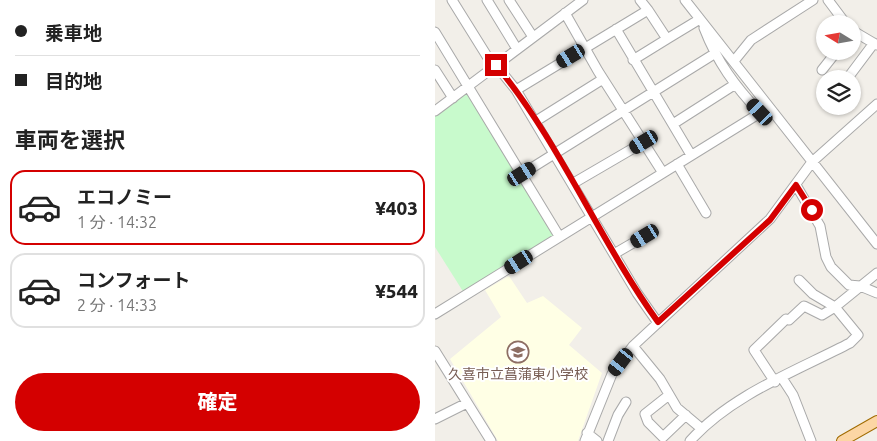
<!DOCTYPE html>
<html lang="ja">
<meta charset="utf-8">
<style>
body{margin:0;font-family:Ubuntu,"Noto Sans JP",sans-serif;background:#f6f6f6;color:#222;height:100vh;display:flex;flex-direction:column;font-size:19px;white-space:nowrap}
*{box-sizing:border-box;margin:0}
p{font-size:16px;color:#767676}
.icon{flex:none;width:28px;height:28px;fill:none;stroke:currentColor;stroke-width:2;stroke-linecap:round;stroke-linejoin:round}
.map{position:relative;flex:1;overflow:hidden}
.details{display:flex;flex-direction:column;background:#fff;width:435px}
.details>*{flex:none}
.top-card{display:grid;align-content:center;height:110px;padding:0 15px;background:#fff}
.needle{width:32px;rotate:281deg}
.controls{position:absolute;left:381px;top:15px;display:grid;gap:10px}
.controls a{display:grid;place-items:center;width:45px;height:45px;border-radius:50%;background:#fff;box-shadow:0 1px 4px #0004;font-size:25px}
.end{position:absolute;width:22px;height:22px;margin:-11px;border:6px solid #d40000;background:#fff;box-shadow:0 0 0 2px #fff}
.from{border-radius:50%}
.car{position:absolute;width:15px;height:30px;margin:-15px -8px;border-radius:6px;box-shadow:0 0 4px 1px #0007;background:linear-gradient(#222 24%,#8ab4d8 0 40%,#222 0 76%,#8ab4d8 0 86%,#222 0)}
.top-card b{display:flex;align-items:center;gap:18px;height:48px;font-size:19px}
.top-card b+b{border-top:1px solid #e0e0e0}
.top-card i{width:12px;height:12px;background:#222}
ul{padding:0;list-style:none}
li{display:flex;align-items:center;gap:15px;height:75px;margin:0 10px 8px;padding:0 5px;border:2px solid #e0e0e0;border-radius:15px}
li div{flex:1}
li b{display:block;font-size:19px}
li em{font-style:normal;font-weight:800}
li.on{border-color:#d40000}
li>.icon{width:45px;height:45px;stroke-width:1.5}
h2{padding:0 15px;font-size:22px;line-height:60px}
.button{display:flex;gap:10px;margin-top:auto;padding:10px 15px}
.button a{flex:1;height:58px;border-radius:30px;background:#d40000;color:#fff;font-size:20px;font-weight:800;line-height:58px;text-align:center}
main{display:flex;flex:1;min-height:0}
.map>svg:first-child{display:block}
.education{fill:#ffffe5}
.park{fill:#c8facc}
.lines{fill:none;stroke-linecap:round;stroke-linejoin:round}
.minor-casing{stroke:#a9a9a9;stroke-width:11}
.major-casing{stroke:#a06b00;stroke-width:12}
.minor{stroke:#fff;stroke-width:9}
.major{stroke:#fcd6a4;stroke-width:10}
.route{stroke:#d40000;stroke-width:6}
.labels{text-anchor:middle;stroke-width:4;stroke-linejoin:round;paint-order:stroke}
.education-label{font-size:14px;fill:#785e54;stroke:#fff}
</style>
<main>
<section class="details">
<div class="top-card">
<b><i class="from"></i>乗車地</b>
<b><i></i>目的地</b>
</div>
<h2>車両を選択</h2>
<ul>
<li class="on"><svg class="icon" aria-label="car" viewBox="0 0 24 24"><path d="M5 17H2v-5l4-1 3-4h7l3 4 3 1v5h-3M9 17h6M6 11h13"/><circle cx="7" cy="17" r="2"/><circle cx="17" cy="17" r="2"/></svg><div><b>エコノミー</b><p>1 分 · 14:32</p></div><em>¥403</em></li>
<li><svg class="icon" aria-label="car" viewBox="0 0 24 24"><path d="M5 17H2v-5l4-1 3-4h7l3 4 3 1v5h-3M9 17h6M6 11h13"/><circle cx="7" cy="17" r="2"/><circle cx="17" cy="17" r="2"/></svg><div><b>コンフォート</b><p>2 分 · 14:33</p></div><em>¥544</em></li>
</ul>
<div class="button"><a>確定</a></div>
</section>
<div class="map">
<svg width="442" height="441" viewBox="0 0 442 441">
<rect width="100%" height="100%" fill="#f2efe9"/>
<path class="education" d="M74,276L92,303L108,296L147,328L134,345L167,373L143,441H63L15,359L66,317L50,290Z"/>
<path class="park" d="M33,90L121,236L29,293L0,247V115Z"/>
<g class="lines">
<g class="minor-casing">
<path id="minor" d="M17,0L55,61L61,65L81,90L202,293L223,323
M52,0L82,49
M74,0L98,37
M250,0L442,244
M393,0L411,24
M213,10L232,39L265,19
M130,13L163,71L228,173
M269,28C282,62 300,86 325,113
M181,29L256,155
M418,31L442,45
M0,32L124,236
M198,60L232,39
M299,61L316,40L378,0
M0,70L18,98
M387,70L402,51
M412,79L439,43
M81,90L213,10L205,0
M0,111L148,0
M101,121L168,79
M238,124L299,85
M242,164L271,213
M87,174L279,54
M137,184L209,142
M361,185L385,226L391,257L396,267L414,285L425,286L442,293
M179,254L210,236
M0,314L325,113H339
M198,346L225,379L242,408L267,429
M0,351L56,441
M347,378L358,395L376,441
M340,382L319,350L351,319L354,320L369,306L387,315L400,307L378,294L364,280
M234,395L210,414L213,422L228,437L251,415
M0,419L32,403
M152,433L162,441
M150,441L177,374L198,346L335,219L377,162L442,104
M173,441L183,415L191,402
M255,441C296,395 361,371 415,343L423,335L400,307L442,273"/>
</g>
<g class="major-casing">
<path id="major" d="M407,441L442,421"/>
</g>
<use href="#minor" class="minor"/>
<use href="#major" class="major"/>
</g>
<g class="lines">
<path class="route" d="M61,65C125,142 164,240 223,322L335,220L361,185L377,210"/>
</g>
<defs>
<g id="school-ring" transform="scale(1.125)"><circle r="9.5" fill="#fff" stroke="#8d6e63" stroke-width="1.5"/><path d="M0-5L7-2L0 1L-7-2ZM-4 1L0 2.5L4 1V4Q0 6-4 4Z" fill="#8d6e63"/></g>
</defs>
<g fill-rule="evenodd">
<use href="#school-ring" x="83" y="352"/>
</g>
<g class="labels">
<g class="education-label">
<text x="83" y="379">久喜市立菖蒲東小学校</text>
</g>
</g>
</svg>
<div class="controls">
<a><svg class="needle" viewBox="-14 -14 28 28"><path d="M0-13l5 13h-10z" fill="#e53935"/><path d="M0 13l5-13h-10z" fill="#767676"/></svg></a>
<a><svg class="icon" aria-label="layers" viewBox="0 0 24 24"><path d="M12 4l9 5-9 5-9-5zM3 14l9 5 9-5"/></svg></a>
</div>
<i class="end from" style="left:377px;top:210px"></i>
<i class="end" style="left:61px;top:65px"></i>
<i class="car" style="left:136px;top:56px;rotate:239deg"></i>
<i class="car" style="left:325px;top:112px;rotate:317deg"></i>
<i class="car" style="left:209px;top:142px;rotate:239deg"></i>
<i class="car" style="left:87px;top:174px;rotate:58deg"></i>
<i class="car" style="left:210px;top:236px;rotate:239deg"></i>
<i class="car" style="left:84px;top:262px;rotate:238deg"></i>
<i class="car" style="left:186px;top:362px;rotate:217deg"></i>
</div>
</main>
